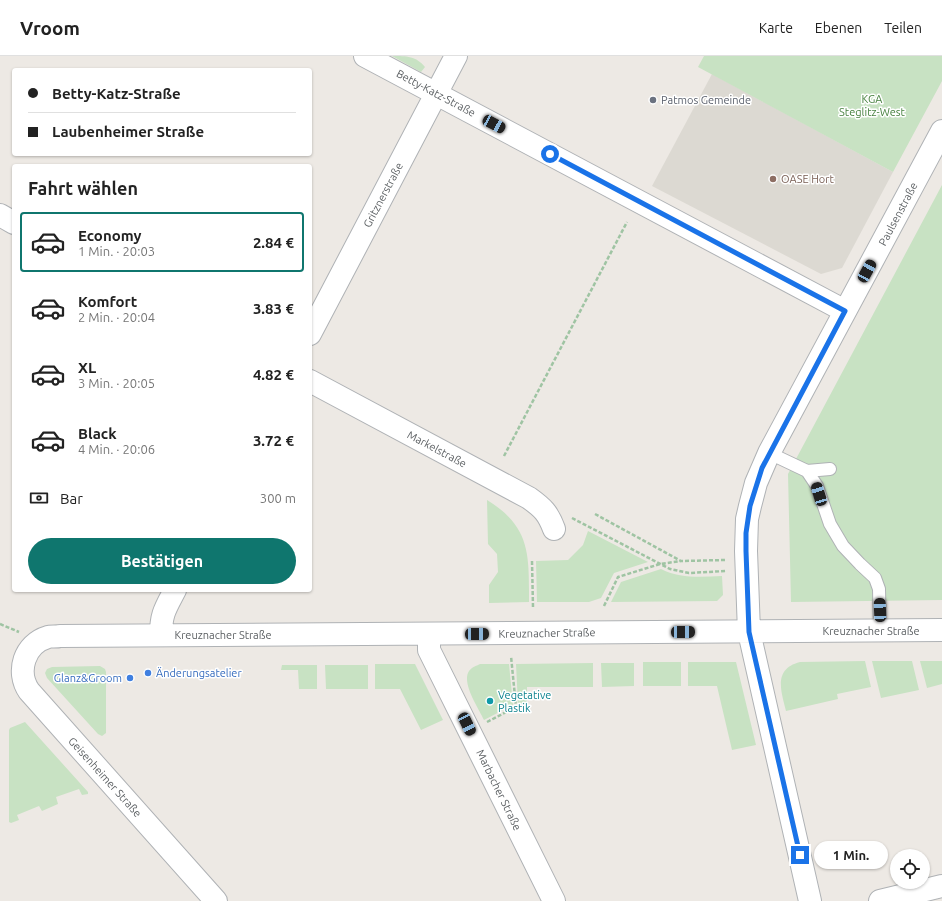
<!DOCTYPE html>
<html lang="de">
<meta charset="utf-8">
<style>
body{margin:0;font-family:Ubuntu,sans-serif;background:#f2f2f2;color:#222;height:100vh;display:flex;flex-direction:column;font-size:15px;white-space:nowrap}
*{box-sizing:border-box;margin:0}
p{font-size:13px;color:#767676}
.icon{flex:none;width:22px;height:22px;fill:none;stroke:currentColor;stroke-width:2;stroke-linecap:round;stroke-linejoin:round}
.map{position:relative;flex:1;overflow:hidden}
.details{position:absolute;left:12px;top:108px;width:300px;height:428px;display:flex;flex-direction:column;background:#fff;border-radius:4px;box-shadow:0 1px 3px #0004}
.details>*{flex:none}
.guide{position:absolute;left:12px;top:12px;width:300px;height:88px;border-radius:4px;box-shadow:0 1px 3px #0004;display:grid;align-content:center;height:88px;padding:0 16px;background:#fff}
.fabs{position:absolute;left:890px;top:793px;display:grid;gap:8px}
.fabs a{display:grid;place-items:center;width:40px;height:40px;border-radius:50%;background:#fff;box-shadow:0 1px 3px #0004;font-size:20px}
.end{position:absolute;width:18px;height:18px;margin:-9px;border:5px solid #1a73e8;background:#fff;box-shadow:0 0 0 2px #fff}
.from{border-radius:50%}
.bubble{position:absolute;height:28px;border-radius:14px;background:#fff;box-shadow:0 1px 3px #0004;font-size:13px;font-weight:600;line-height:28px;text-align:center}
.car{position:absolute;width:12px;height:24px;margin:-12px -6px;border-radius:5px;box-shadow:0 0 3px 1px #0007;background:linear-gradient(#222 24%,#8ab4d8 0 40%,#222 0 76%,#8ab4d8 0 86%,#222 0)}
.guide b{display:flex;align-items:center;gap:14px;height:38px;font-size:15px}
.guide b+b{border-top:1px solid #e0e0e0}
.guide i{width:10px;height:10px;background:#222}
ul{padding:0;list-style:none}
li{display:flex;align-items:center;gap:12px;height:60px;margin:0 8px 6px;padding:0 8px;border:2px solid transparent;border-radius:4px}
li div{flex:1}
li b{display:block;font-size:15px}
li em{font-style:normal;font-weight:600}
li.active{border-color:#0f766e}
li>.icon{width:36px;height:36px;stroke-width:1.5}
h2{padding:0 16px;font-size:18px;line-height:48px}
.pay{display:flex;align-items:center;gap:10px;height:44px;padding:0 16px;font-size:15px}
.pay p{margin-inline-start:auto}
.cta{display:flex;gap:8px;margin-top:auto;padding:8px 16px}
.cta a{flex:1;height:46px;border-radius:24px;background:#0f766e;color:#fff;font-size:16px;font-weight:600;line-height:46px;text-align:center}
header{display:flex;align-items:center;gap:24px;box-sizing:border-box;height:56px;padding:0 20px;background:#fff;border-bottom:1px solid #e0e0e0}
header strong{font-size:19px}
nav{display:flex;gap:22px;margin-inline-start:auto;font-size:14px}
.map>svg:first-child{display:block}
.education{fill:#dcd9d2}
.green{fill:#c8e2c3}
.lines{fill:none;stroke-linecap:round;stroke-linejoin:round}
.service-casing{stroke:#afb2b5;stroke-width:14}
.minor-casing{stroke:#afb2b5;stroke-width:24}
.path{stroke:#9fc4a3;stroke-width:2.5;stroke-dasharray:4 2;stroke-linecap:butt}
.service{stroke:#fff;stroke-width:12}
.minor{stroke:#fff;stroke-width:22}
.route{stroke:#1a73e8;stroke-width:5}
.worship-dot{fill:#6b7280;stroke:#fff;stroke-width:1.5}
.education-dot{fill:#8d6e63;stroke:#fff;stroke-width:1.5}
.shop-dot{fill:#3f7fe0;stroke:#fff;stroke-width:1.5}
.culture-dot{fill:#0f9aa8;stroke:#fff;stroke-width:1.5}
.labels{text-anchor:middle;stroke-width:3;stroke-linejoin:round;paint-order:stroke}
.street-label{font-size:11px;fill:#5c6063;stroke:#fff}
.park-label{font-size:11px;fill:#46803e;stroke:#fff}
.worship-label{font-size:11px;fill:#5b616d;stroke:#fff;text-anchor:start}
.education-label{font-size:11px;fill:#785e54;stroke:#fff;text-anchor:start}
.shop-label{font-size:11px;fill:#366cbe;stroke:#fff;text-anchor:start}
.culture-label{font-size:11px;fill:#0d838f;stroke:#fff;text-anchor:start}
</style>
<header>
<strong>Vroom</strong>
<nav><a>Karte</a><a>Ebenen</a><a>Teilen</a></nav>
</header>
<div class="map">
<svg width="942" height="845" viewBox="0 0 942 845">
<rect width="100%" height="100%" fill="#ede9e4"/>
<path class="education" d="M712,18L893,116L842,212L821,218L652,130Z"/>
<path class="green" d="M392,0C407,0 416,0 425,11L421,16Z
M704,0H942V25L893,116L698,11Z
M942,129V544L791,546L788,418Z
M487,444C531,471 529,499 529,546L489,547V529L498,516L497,498L488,488Z
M588,475L648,506L614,517L601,542L589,546H537L536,505L568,504L583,489Z
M661,513C681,523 701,521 722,520L723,539L717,545L611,546L621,526Z
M865,605L871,631L837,638L838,643L786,655C781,635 773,613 800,606Z
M872,605H912L919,634L881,642Z
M920,605H942V628L927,632Z
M643,606H681V630H643Z
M688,606H736L756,689L732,694L717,630H688Z
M593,607V631H527V647L518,648L516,608Z
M601,607H634V630L602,631Z
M375,608H415L443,664L421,674L400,633H375Z
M480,608H509L513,649L484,664C479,653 461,627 469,615C472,611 476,610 480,608Z
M282,609H317V633H299L298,614H281Z
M325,609H368V633H326Z
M100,610L105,613L106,616V677L102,680L98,678L47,622L45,617L47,613L52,611Z
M25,666L88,736V738L82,739L79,733L56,741L58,748L42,755L39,750L17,759L19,764L11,767L9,766V674L10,672Z"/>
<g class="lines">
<g class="service-casing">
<path id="service" d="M769,397L807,415L817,430L830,468L843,490L860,508L875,522L879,533L880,575
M807,415L830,413"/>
</g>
<g class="minor-casing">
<path id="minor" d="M365,0L845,255
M0,159L14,167
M310,278L456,0
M310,325L529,442C543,452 548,457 554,473
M429,578V594L554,845
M161,579C161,558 165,553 175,534
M216,845L29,635C16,616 24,588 48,581C51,580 56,581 60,580L942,574
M810,845L749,576L746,495L747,463L750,450L756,427L769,397L942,75
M880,845L942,830"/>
</g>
<path class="path" d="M504,400L627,166
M595,458L681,505L725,504
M572,462L670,513L689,517L726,515
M532,505L533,551
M604,550L618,521L660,508L681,505
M0,568L19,576
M487,666L516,651L511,600"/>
<use href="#service" class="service"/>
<use href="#minor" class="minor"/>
</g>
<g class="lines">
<path class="route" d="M550,98L845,255L762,412L750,450L746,477V495L749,576L800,799"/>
</g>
<circle class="worship-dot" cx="653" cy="44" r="4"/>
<circle class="education-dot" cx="773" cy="123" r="4"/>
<g class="shop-dot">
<circle cx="148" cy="617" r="4"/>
<circle cx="130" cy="622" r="4"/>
</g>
<circle class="culture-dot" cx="490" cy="645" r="4"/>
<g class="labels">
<g class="street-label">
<text transform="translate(436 37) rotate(28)" y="4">Betty-Katz-Straße</text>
<text transform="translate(383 139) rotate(-62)" y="4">Gritznerstraße</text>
<text transform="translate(898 158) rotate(-62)" y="4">Paulsenstraße</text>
<text transform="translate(437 393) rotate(28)" y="4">Markelstraße</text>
<text x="871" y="579">Kreuznacher Straße</text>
<text transform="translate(547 577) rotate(-1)" y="4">Kreuznacher Straße</text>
<text x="223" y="583">Kreuznacher Straße</text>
<text transform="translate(105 721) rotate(48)" y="4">Geisenheimer Straße</text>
<text transform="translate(499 734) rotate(64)" y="4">Marbacher Straße</text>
</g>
<g class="park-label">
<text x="872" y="47">KGA<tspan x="872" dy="13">Steglitz-West</tspan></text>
</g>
<g class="worship-label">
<text x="661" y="48">Patmos Gemeinde</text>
</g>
<g class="education-label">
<text x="781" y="127">OASE Hort</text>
</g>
<g class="shop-label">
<text x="156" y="621">Änderungsatelier</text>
<text x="122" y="626" text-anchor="end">Glanz&amp;Groom</text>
</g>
<g class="culture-label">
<text x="498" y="643">Vegetative<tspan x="498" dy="13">Plastik</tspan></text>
</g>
</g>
</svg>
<div class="fabs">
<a><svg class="icon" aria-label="locate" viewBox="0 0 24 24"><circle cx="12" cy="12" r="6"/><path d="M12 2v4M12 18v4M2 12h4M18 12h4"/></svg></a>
</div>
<i class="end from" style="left:550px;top:98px"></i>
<i class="end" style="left:800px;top:799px"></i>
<div class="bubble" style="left:814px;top:785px;width:74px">1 Min.</div>
<i class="car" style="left:494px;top:68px;rotate:118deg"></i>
<i class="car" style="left:867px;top:215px;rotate:29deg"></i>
<i class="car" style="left:819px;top:438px;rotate:343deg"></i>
<i class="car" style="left:880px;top:554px;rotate:358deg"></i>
<i class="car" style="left:683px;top:576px;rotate:89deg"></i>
<i class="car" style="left:477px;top:578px;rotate:89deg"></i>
<i class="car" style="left:467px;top:668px;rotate:154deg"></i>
<div class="guide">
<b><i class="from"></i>Betty-Katz-Straße</b>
<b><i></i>Laubenheimer Straße</b>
</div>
<section class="details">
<h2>Fahrt wählen</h2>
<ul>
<li class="active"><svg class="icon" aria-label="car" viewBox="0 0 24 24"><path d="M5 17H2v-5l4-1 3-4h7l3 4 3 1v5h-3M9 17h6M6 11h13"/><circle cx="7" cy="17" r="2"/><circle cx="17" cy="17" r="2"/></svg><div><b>Economy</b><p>1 Min. · 20:03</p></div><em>2.84 €</em></li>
<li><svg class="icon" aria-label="car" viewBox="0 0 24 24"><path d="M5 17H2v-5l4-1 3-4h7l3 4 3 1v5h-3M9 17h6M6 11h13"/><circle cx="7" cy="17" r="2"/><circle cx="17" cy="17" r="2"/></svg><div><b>Komfort</b><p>2 Min. · 20:04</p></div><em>3.83 €</em></li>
<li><svg class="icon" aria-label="car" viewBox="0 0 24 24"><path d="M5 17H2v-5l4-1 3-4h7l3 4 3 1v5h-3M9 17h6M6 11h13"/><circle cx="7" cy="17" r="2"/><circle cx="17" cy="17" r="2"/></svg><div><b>XL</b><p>3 Min. · 20:05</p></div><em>4.82 €</em></li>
<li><svg class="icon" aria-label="car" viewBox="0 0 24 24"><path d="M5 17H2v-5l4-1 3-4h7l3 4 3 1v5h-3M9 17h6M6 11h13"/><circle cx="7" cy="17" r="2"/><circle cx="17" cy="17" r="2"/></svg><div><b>Black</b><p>4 Min. · 20:06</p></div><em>3.72 €</em></li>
</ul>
<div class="pay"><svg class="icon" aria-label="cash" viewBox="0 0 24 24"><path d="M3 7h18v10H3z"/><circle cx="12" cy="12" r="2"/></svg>Bar<p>300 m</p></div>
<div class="cta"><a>Bestätigen</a></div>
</section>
</div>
